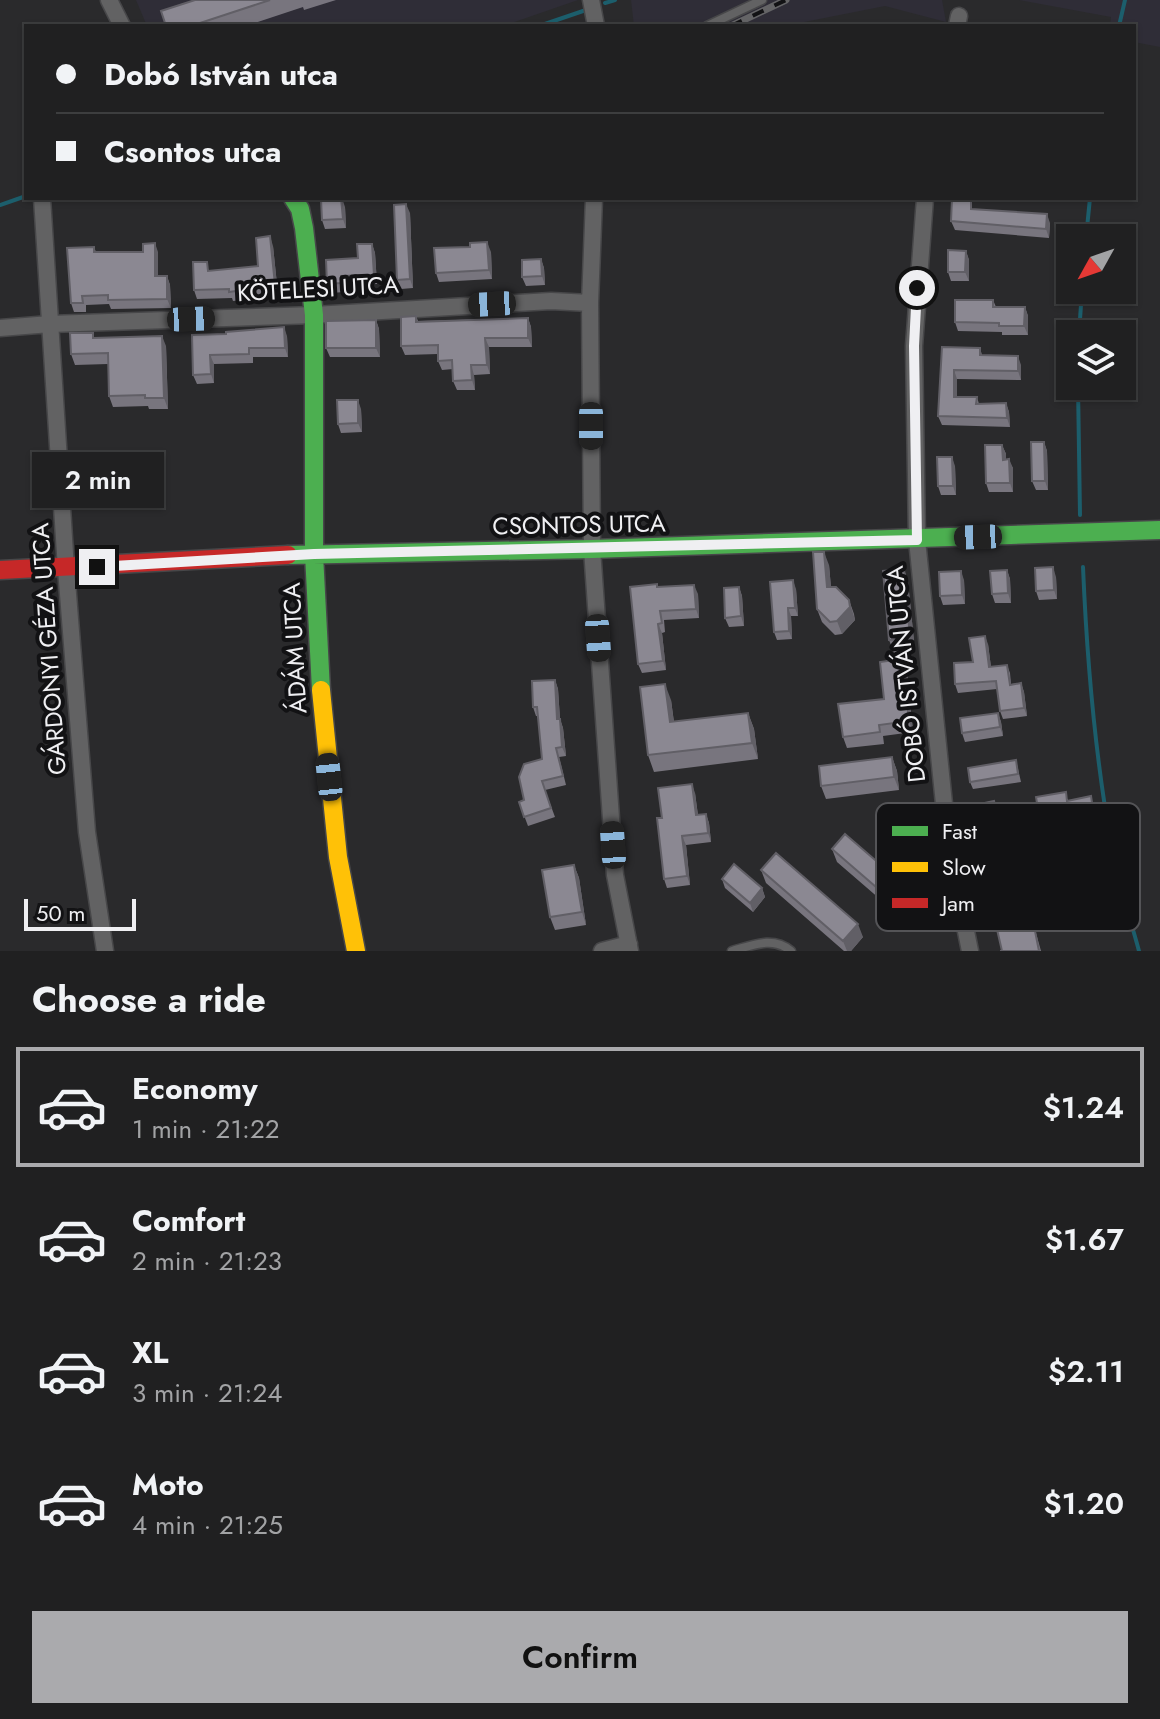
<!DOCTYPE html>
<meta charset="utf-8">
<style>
body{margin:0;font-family:Jost,sans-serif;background:#2d2d2e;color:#f1f3f6;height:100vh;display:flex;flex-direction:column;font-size:30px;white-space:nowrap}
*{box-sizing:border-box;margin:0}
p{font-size:26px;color:#a2a3a5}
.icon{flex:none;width:44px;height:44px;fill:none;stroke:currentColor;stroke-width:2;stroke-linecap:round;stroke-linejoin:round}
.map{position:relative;height:951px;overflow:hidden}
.drawer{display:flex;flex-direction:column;background:#202021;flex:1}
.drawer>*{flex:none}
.guide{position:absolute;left:24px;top:24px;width:1112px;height:176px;border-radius:0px;box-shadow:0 2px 6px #0004,0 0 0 2px #3d3e3f;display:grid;align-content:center;height:176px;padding:0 32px;background:#202021}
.needle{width:52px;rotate:230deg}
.fabs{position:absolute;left:1056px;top:224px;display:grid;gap:16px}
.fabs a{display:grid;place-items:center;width:80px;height:80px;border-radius:0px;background:#202021;box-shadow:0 2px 6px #0004,0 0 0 2px #3d3e3f;font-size:40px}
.scale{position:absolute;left:24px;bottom:20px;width:112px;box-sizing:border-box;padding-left:8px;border:4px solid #efeff2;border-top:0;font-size:22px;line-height:28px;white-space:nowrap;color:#efeff2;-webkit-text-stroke:6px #121214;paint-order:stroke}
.end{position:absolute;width:36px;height:36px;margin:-18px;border:10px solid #efeff2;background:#111;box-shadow:0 0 0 4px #111}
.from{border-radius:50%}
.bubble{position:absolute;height:56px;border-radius:0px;background:#202021;box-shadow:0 2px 6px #0004,0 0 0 2px #3d3e3f;font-size:26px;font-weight:600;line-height:56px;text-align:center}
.car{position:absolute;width:24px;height:48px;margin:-24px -12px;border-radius:10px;box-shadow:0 0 6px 2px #0007;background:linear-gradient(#222 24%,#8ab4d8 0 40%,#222 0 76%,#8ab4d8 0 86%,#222 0)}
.guide b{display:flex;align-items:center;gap:28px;height:76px;font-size:30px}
.guide b+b{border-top:2px solid #3d3e3f}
.guide i{width:20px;height:20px;background:#f1f3f6}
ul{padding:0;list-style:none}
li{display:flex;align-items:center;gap:24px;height:120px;margin:0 16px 12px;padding:0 16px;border:4px solid transparent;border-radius:0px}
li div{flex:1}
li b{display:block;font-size:30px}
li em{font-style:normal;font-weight:600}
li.selected{border-color:#aaaaad}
li>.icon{width:72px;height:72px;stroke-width:1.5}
h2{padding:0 32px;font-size:36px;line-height:96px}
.primary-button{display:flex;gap:16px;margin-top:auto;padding:16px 32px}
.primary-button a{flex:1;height:92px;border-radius:0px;background:#aaaaad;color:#111;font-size:32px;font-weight:600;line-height:92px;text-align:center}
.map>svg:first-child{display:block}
.built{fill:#2f2d37}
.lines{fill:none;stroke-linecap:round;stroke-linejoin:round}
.stream{stroke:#1c5e6c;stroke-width:4}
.lane-casing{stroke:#474749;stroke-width:11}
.street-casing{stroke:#474749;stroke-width:19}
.fast-casing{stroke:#474749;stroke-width:21}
.slow-casing{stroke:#474749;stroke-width:21}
.jam-casing{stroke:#474749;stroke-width:21}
.lane{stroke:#626263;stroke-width:8}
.street{stroke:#626263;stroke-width:16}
.fast{stroke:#4caf50;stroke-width:18}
.slow{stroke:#ffc107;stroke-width:18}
.jam{stroke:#c62828;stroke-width:18}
.rail-casing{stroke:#646466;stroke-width:7}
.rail{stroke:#121214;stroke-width:4;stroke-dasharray:12;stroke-linecap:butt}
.wall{fill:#78757e}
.shaded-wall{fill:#615f66}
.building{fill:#8b8892;stroke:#615f66;stroke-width:2}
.route{stroke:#efeff2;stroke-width:10}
.labels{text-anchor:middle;stroke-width:8;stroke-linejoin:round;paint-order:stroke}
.street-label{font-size:24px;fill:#efeff2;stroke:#121214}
.key{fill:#121214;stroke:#545457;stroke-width:2}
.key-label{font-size:22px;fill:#efeff2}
</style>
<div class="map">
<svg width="1160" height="951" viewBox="0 0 1160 951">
<rect width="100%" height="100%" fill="#2a2a2c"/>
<path class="built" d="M136,0H578L503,26H147Z
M631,0H942L946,22L885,6L784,26H634Z
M1019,0H1160V47L1134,42V26H1110L1111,17Z"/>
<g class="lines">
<path class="stream" d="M605,3L615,0
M539,26L586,10
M1119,26L1125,0
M0,205L26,196
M1086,238L1090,198
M1079,334L1082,290
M1078,386L1080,515
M1083,567C1087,662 1095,756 1112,849C1118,884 1130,917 1139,951"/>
<g class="lane-casing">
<path id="lane" d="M707,26L762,0
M732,951C753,945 773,936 791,951"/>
</g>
<g class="street-casing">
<path id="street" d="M109,0L122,26
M591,0L596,26
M957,26L959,16
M42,198L66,569L87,832L105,951
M594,198L590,303L592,549L615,875L630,951
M925,198L914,346L917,540L948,843L970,951
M0,328L50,324L314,315L551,301L590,303
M602,951L629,944"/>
</g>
<g class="fast-casing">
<path id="fast" d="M293,198L300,209L304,228L314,315V554L321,690
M288,555L592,549L1160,530"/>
</g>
<g class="slow-casing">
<path id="slow" d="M321,690L338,857L356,951"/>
</g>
<g class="jam-casing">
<path id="jam" d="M0,570L288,555"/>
</g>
<use href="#lane" class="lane"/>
<use href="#street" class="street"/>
<use href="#fast" class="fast"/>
<use href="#slow" class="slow"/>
<use href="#jam" class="jam"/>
<g class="rail-casing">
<path id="rail" d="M731,26L786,0"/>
</g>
<use href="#rail" class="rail"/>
</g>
<path class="wall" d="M195,0H336L304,10L303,7L246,26H166Z
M345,207L346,228L325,229L322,220Z
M974,209L1050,223L1049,238L955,230L951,221Z
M410,213L413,288L401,289L397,280Z
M372,244L375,253L377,284L344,285L345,292L330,293L327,284L358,258Z
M273,246L278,294L246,297V300L233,301L232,298L197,299L194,290L211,271L258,266Z
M94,247L96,252H158V276H167L170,285L171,308L111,309L109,304L86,305V312H74L71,303Z
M966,251L969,260V281H951L948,272Z
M491,252L492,279L439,282L436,273Z
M541,259L544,268L545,285L526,286L522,277Z
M993,300L996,307H1025L1028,316V335H1002V332L958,331L955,322Z
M416,316L418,321L528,318L531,327L532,347H489L490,374L474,375L475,390H457L453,381V369L442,370L438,361V354L405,355L401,346Z
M376,320L379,329L380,357H330L326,348Z
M226,334L287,336L288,357H253V363L214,364V383L197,384L193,375Z
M94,338L166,346L168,409H149L148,406L113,407L109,396L108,364L75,365L71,354Z
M942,347L980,348L982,355L1021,365V380L957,379V397H977L979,404L1006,403L1009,412L1010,427L942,425L938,416Z
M361,409L362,432L341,433L338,424Z
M1044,442L1047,451L1048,490H1036L1032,481Z
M1002,445L1006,454V459L1013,468V492H989L986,483Z
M955,466L956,495H941L938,486Z
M829,565L831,587L849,600L854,614L855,620L842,634L835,635L822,622L817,609Z
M904,569L908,582L915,651L894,653L889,640Z
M1007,570L1010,579L1011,603H995L992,594Z
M1056,577L1057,599L1039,600L1036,591Z
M964,580L965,604L943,605L940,596Z
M658,587L698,594L699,618L664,620L665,632L662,633L666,670L642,673L638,664Z
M739,587L742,596L744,626L729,627L725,618Z
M796,589L798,616H791L792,639L777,640L774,632Z
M988,644L991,667L1007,665L1010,673L1011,684L1021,683L1024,692L1027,716L1003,719L1000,711L997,689L958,693L955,684Z
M902,659L907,671L913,732L883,736L884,744L847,748L843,737L884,699Z
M555,680L558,689L560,719L563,728L566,756L559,757L566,785L545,790L555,817L528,826L519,802L524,800L542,759L538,716H536L533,707Z
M671,700L674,722L748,713L754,729L758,759L654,772L648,755Z
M998,713L1001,722L1003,736L965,742L962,733Z
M892,757L897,771L899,790L826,799L821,786Z
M1016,760L1021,782L973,789L970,782Z
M695,793L698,815L706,814L709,823L711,842L686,845L690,885L667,888L664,879L662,818Z
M1069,800L1095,806L1097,818L974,838L971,829L997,810Z
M1048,846L1078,852L1079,859L1091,868L1094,885L1067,891L1070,902L1025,911L1028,927L1034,926L1041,951H1000H1002L996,923L993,924L989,913L983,884H982L978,873Z
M832,849L896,878L901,892L888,906L837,862Z
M574,865L579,878L586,925L555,930L550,917Z
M761,870L863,937L851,951H844L766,883Z
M722,879L762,888L765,897L753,912L725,888Z"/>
<path class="shaded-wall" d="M342,198L345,207L346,228L343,219Z
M406,204L410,213L413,288L410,279Z
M1047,214L1050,223L1049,238L1046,229Z
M270,236L273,246L278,294L275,285Z
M487,242L491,252L492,279L489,270Z
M155,243L158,252V285L155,276Z
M372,244L375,253L377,284L374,275Z
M966,251L969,260V281L965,272Z
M541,259L544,268L545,285L542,276Z
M167,276L170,285L171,308L167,299Z
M1025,307L1028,316V335L1024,326Z
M528,318L531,327L532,347L528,338Z
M376,320L379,329L380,357L376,348Z
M284,327L287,336L288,357L285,348Z
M162,336L166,346L168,409L164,398Z
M485,338L489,347L490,374L487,365Z
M210,355L214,364V383L211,374Z
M1018,356L1021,365V380L1018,371Z
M471,365L474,375L475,390L472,380Z
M954,370L957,379V405L954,397Z
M358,400L361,409L362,432L358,423Z
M1006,403L1009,412L1010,427L1007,418Z
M1044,442L1047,451L1048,490L1045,481Z
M1002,445L1006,454V469L1003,460Z
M952,457L955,466L956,495L953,486Z
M1009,459L1013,468V492L1010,483Z
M824,552L829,565L832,600L827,587Z
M1053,567L1056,577L1057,599L1054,590Z
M904,569L908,582L915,651L910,638Z
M1007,570L1010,579L1011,603L1008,593Z
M961,571L964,580L965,604L962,595Z
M793,580L796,589L798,616L795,608Z
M694,585L698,594L699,618L696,609Z
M739,587L742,596L744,626L741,616Z
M849,600L855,620L842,634L837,621Z
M788,608L791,616L792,639L789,631Z
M658,624L662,633L666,670L663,661Z
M985,636L988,644L992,675L989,667Z
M902,659L907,671L913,732L909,721Z
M555,680L558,689L560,719L563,728L566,756L562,747L557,719Z
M1021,683L1024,692L1027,716L1024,708Z
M665,684L671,700L676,739L670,722Z
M748,713L754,729L758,759L752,743Z
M998,713L1001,722L1003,736L1000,727Z
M892,757L897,771L899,790L894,777Z
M692,784L695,793L699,824L696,815Z
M706,814L709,823L711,842L708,833Z
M682,836L686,845L690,885L687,876Z
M574,865L579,878L586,925L582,912Z
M896,878L901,892L888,906L883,893Z
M762,888L765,897L753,912L750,903Z
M1021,900L1025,911L1030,938L1026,927Z
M858,924L863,937L851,951H847L843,941Z"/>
<path class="building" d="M195,0H270L191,26H166L161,11Z
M341,198L343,219L322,220L321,199Z
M952,199L971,200V209L1047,214L1046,229L951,221Z
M406,204L410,279L397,280L394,205Z
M270,236L275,285L243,288V290L229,292V289L194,290L193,262H207L208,271L258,266L256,238Z
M487,242L489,270L436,273L434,248L470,247V243Z
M155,243V276H167V299L108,300V295L82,296L83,303H71L67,248L94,247V252H143V244Z
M357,244H372L374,275L341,276V283L327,284L326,260L358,258Z
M948,250L966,251L965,272H948Z
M541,259L542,276L522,277V260Z
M955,300H993V307H1025L1024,326H999V323L955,322Z
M416,316V322L528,318V338H485L487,365H471L472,380L453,381L452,360L438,361V345L401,346V317Z
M376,320V348H326V321Z
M284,327L285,348H249V354L210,355L211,374L193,375L192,335L226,334V332Z
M70,333H93V338L162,336L164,398H145V395L109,396L108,353L71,354Z
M942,347L980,348V355L1018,356V371L954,370V397H977L976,404L1006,403L1007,418L938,416Z
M337,400H358V423L338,424Z
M1031,442H1044L1045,481H1032Z
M985,445H1002L1003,460L1009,459L1010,483H986Z
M937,457H952L953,486H938Z
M813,552H824L827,587H836L849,600L850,607L837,621L830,622L817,609Z
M1053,567L1054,590L1036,591L1035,568Z
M904,569L910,638L889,640L883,571Z
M1007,570L1008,593L992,594L990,571Z
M961,571L962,595L940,596L939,572Z
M793,580L795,608H788L789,631L774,632L770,582Z
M657,584V587L694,585L696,609L660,611L662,623L658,624L663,661L638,664L630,587Z
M739,587L741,616L725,618L724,588Z
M985,636L989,667L1007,665L1010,685L1021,683L1024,708L1000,711L996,681L955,684L954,663L973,662L969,638Z
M902,659L909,721L879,725L880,732L843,737L838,704L884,699L880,662Z
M555,680L557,719H560L562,747L556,748L563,776L542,781L551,808L524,817L519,802L524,800L519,777L524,764L542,759L537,707H533L532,681Z
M665,684L670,722L748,713L752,743L648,755L640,687Z
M998,713L1000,727L962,733L960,718Z
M892,757L894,777L821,786L819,766Z
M1016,760L1018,774L970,782L968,768Z
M692,784L696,815L706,814L708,833L682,836L687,876L664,879L657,818H662L658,788Z
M1066,792L1067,801L1091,796L1093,809L971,829L966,807L994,801L996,810L1037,803L1036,797Z
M845,834L896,878L883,893L832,849Z
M1044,837L1046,846L1074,841L1078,859L1087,857L1090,874L1064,880L1066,891L1021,900L1026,927L1034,926L1039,951H1000H1002L993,912L989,913L981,873H978L974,856L1015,848L1014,843Z
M776,853L858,924L843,941L761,870Z
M734,864L762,888L750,903L722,879Z
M574,865L582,912L550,917L542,870Z"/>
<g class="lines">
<path class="route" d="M97,567L314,554L917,540L914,346L917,288"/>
</g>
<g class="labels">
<g class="street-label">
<text transform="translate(318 289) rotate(-3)" y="8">KÖTELESI UTCA</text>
<text transform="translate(579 525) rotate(-1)" y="8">CSONTOS UTCA</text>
<text transform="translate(295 648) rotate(-93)" y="8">ÁDÁM UTCA</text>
<text transform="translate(49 649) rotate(-94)" y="8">GÁRDONYI GÉZA UTCA</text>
<text transform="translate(906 674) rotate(-96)" y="8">DOBÓ ISTVÁN UTCA</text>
</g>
</g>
<rect x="876" y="803" width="264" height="128" rx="12" class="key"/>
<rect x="892" y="826" width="36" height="10" fill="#4caf50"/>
<rect x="892" y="862" width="36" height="10" fill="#ffc107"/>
<rect x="892" y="898" width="36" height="10" fill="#c62828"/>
<g class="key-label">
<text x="942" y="839">Fast</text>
<text x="942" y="875">Slow</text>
<text x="942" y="911">Jam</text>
</g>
</svg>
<div class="fabs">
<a><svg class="needle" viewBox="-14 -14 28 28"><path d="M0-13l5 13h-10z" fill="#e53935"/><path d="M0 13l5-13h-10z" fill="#a2a3a5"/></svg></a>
<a><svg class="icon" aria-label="layers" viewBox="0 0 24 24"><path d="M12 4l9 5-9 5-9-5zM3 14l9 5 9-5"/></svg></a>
</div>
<div class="scale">50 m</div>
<i class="end from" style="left:917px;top:288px"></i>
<i class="end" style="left:97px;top:567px"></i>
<div class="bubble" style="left:32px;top:452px;width:132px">2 min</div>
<i class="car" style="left:492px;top:304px;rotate:267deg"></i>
<i class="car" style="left:191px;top:319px;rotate:88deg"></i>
<i class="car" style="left:591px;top:426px;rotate:180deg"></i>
<i class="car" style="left:978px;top:537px;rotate:268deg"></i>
<i class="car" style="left:598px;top:638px;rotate:176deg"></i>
<i class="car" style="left:329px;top:777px;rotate:354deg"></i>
<i class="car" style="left:613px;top:845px;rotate:356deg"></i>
<div class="guide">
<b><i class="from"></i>Dobó István utca</b>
<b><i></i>Csontos utca</b>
</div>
</div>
<section class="drawer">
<h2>Choose a ride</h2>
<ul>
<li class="selected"><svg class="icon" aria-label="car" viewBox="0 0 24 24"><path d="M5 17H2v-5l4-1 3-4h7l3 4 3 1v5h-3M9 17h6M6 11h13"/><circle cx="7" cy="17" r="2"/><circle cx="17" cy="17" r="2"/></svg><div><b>Economy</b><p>1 min · 21:22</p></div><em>$1.24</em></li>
<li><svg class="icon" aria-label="car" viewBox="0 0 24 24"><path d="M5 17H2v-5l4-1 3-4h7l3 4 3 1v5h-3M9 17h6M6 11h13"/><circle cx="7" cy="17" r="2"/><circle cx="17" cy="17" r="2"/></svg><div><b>Comfort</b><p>2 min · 21:23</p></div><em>$1.67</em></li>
<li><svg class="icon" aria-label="car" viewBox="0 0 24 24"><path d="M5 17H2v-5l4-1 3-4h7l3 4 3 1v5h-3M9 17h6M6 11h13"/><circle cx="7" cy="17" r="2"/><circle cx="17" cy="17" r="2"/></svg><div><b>XL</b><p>3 min · 21:24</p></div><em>$2.11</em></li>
<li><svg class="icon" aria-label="car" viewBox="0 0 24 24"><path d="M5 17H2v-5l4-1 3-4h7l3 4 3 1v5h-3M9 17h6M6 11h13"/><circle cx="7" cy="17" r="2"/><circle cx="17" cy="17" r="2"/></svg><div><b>Moto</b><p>4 min · 21:25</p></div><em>$1.20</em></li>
</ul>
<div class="primary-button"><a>Confirm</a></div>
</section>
